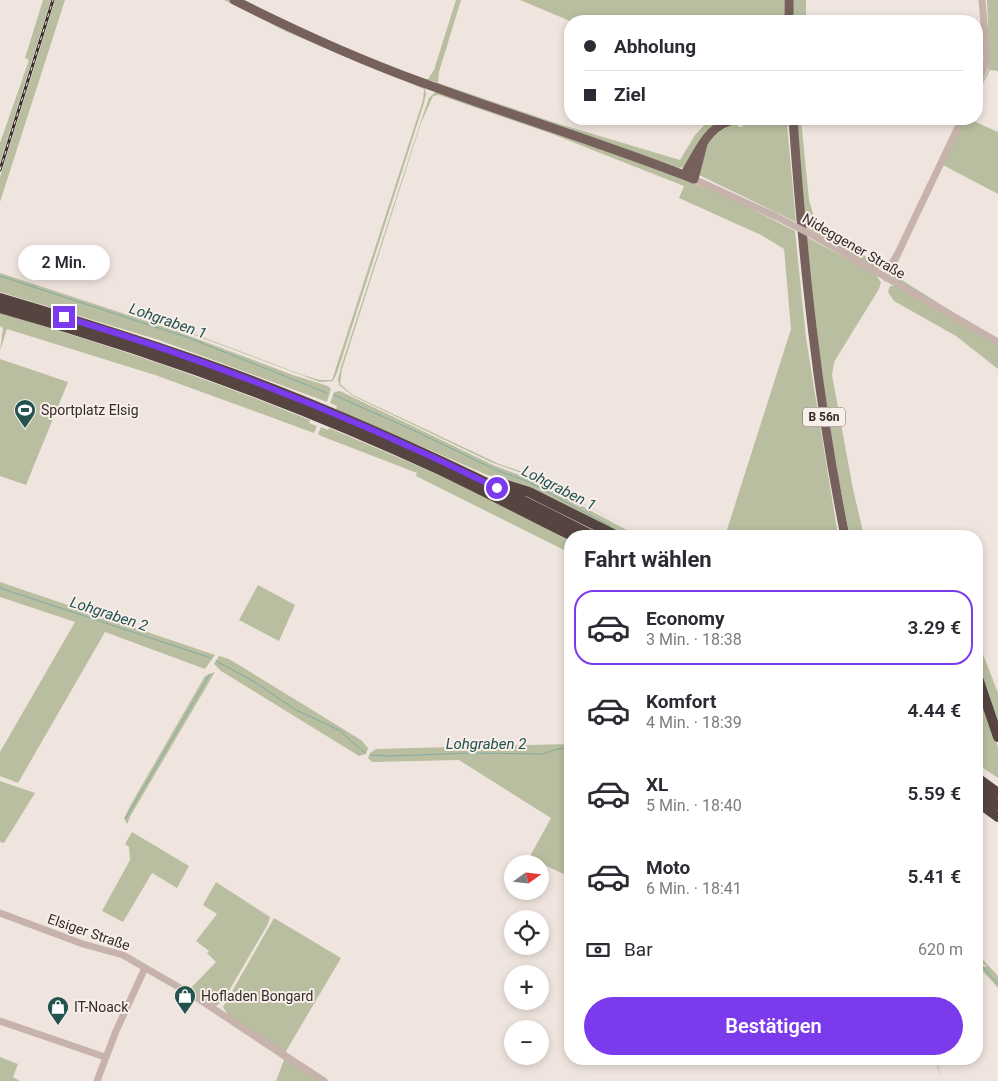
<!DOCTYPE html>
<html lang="de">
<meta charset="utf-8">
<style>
body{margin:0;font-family:Roboto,sans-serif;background:#f2f2f3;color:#2b2b33;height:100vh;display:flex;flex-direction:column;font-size:19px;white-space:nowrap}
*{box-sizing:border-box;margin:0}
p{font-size:16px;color:#7c7c81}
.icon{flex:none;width:28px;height:28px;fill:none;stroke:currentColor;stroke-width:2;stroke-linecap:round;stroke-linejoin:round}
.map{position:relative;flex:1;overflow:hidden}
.sheet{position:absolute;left:564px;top:530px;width:419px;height:535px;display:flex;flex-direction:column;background:#fff;border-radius:20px;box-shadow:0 2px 8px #0003}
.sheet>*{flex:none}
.guide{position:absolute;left:564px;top:15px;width:419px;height:110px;border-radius:20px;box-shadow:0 2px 8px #0003;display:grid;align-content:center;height:110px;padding:0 20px;background:#fff}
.needle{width:32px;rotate:75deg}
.buttons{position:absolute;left:504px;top:855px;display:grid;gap:10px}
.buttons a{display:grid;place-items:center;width:45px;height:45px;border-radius:50%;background:#fff;box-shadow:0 2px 8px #0003;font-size:25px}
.end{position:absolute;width:22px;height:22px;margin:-11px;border:6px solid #7c3aed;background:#fff;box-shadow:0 0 0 2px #fff}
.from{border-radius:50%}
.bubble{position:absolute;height:35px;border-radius:18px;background:#fff;box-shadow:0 2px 8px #0003;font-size:16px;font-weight:600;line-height:35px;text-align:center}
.guide b{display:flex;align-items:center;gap:18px;height:48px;font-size:19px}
.guide b+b{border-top:1px solid #e1e1e2}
.guide i{width:12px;height:12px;background:#2b2b33}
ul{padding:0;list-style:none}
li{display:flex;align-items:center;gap:15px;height:75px;margin:0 10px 8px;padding:0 10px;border:2px solid transparent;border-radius:20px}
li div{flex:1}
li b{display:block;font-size:19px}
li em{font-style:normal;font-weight:600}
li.selected{border-color:#7c3aed}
li>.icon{width:45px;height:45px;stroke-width:1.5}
h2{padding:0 20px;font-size:22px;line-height:60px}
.pay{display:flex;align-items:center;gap:12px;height:55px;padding:0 20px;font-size:19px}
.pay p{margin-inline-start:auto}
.cta{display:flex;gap:10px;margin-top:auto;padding:10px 20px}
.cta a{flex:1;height:58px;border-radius:30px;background:#7c3aed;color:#fff;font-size:20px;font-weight:600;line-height:58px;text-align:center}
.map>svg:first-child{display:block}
.green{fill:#b8be9f}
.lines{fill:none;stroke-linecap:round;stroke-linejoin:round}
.stream{stroke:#7faba6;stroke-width:1}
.minor{stroke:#c7b3ab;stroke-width:7}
.major{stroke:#76615c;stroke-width:9}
.highway{stroke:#564441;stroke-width:10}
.rail-casing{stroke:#362b29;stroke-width:3}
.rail{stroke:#f8efea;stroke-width:1;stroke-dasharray:4;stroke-linecap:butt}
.minor-bridge{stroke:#c7b3ab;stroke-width:7}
.route{stroke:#7c3aed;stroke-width:6}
.labels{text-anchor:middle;stroke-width:4;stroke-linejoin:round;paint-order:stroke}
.shield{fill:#f8efea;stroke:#706663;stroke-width:1}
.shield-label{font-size:12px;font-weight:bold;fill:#362b29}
.street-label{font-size:14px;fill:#362b29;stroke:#f8efea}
.poi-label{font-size:14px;fill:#362b29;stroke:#f8efea;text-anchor:start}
.water-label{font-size:15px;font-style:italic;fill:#23534f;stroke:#f8efea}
</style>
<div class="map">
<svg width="998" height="1081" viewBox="0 0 998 1081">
<rect width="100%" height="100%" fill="#f0e5de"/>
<path class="green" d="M43,0H51L0,163V143L29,60L25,58Z
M55,0H65L0,202V177Z
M224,0H229L256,14L424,86L426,94L424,103L337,373L333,381L320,382L173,327L0,271L189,332L303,375L320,380H332L423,100L424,89L287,32Z
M239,0H244L328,41L424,79H428L434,70L456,0H461L439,72L438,83L553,122L680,160L695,135L710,119H723L706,132L686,167L679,168L457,93L438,86L436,82L429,80L426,81C362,58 300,31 239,0Z
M520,0H784L785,21H570Z
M793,0H806V21H793Z
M987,0H998V71L990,70L976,97L988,70L989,58Z
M435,92L650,166L724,195L795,231L806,338L838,536H725L791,329L784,249L761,235L679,198L684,186L552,134L439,95L433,96L421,123L342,369L340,384L353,395L499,464L526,473L644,536L530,476L493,463L353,396L339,385L338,379L341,367L422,118L429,98Z
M797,119H801L809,200L817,227L878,264H887L895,251L886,269H877L805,227Z
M964,119H969L998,132V194L943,165L895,268L894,275L978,328L895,279L891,274L961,126L965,124Z
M750,121H770L787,125L796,222L699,175C696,150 715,131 736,123L739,127H742L744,123Z
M807,237L875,274L881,282L879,289L834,362L832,375L853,489L864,536H850C829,437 817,338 807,237Z
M0,273L171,329L293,375L328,386L331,389L327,402L159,340L0,292Z
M890,286H895L998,344V369L956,336L894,301L888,292Z
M0,313C106,344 209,379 310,420L309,423L317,426L314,433L155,375L7,329L0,351L3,328L0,326Z
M0,359L68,382L26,485L0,476Z
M340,391L493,465L533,480L638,536H623L521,486L485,474L336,409L337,406L330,403L334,392Z
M321,427L328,430L329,428C410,462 493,497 569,541L570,553L416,476L417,473L321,436L318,434Z
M0,582L215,655L205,669L105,632L18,783L0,776V752L75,622L0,597Z
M258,585L295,605L279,641L239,620Z
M976,636L998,693V731L976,664Z
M219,656L229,659L361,740L368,748L366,754L359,756L221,671L214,664Z
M215,672L131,815L127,824L124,818L130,806L205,676Z
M976,680L998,747V778L976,763Z
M570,744V877L529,858L551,818L459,760L372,762L368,758L370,753L376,749Z
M0,781L35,793L4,843L0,842Z
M132,832L189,866L177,888L152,873L123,922L102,911L130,860L129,847L125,844Z
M216,882L270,917L268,924L223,1001L216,1006L189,990L216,962L207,953L209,951L196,941L217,914L203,905Z
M274,918L341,958L285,1053L229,1016L223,1007Z
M976,952L998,976V988L979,967L988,966L976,962Z
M217,1015H218L320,1081H276L284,1060Z
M0,1057L18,1064L13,1077L20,1081H0Z
M935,1059H976L937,1062L942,1081Z"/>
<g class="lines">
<path class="stream" d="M0,276L189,338L327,393
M334,395L415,431L496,470L529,482L610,526
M0,588L211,658
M216,661L253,681L296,710L339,730L365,753
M371,755L389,756L472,753L543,754L557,749L570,748
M126,818L210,674
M976,959L978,961
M983,967L998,984"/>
<path class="minor" d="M976,89L987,60L982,0
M694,179L775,216
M816,237L998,342
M886,278L962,119
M0,913L83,944L123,955L194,996L324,1081
M0,1021L105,1057
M97,1081L116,1031L145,968"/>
<path class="major" d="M234,0C294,30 355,58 418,81C509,115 603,143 694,179L703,144
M789,0V21
M756,119L793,121
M793,119C803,259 817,398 845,536
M684,175C699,152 707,123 739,119"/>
<path class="highway" d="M0,298C78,321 155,345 231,373C355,419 475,475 593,536
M0,308C150,350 298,404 440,470C484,491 528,514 572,536
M500,483L529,492L617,536
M976,672L998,737
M976,777L998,793
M976,789L998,805
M976,801L998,817"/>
<g class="rail-casing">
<path id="rail" d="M0,170L53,0"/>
</g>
<use href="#rail" class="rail"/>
<path class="minor-bridge" d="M775,216L816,237"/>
</g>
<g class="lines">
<path class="route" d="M64,317C212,361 358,419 497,488"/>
</g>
<defs>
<g id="stadium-pin" transform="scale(1.125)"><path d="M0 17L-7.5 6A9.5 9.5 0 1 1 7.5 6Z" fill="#23534f" stroke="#f8efea"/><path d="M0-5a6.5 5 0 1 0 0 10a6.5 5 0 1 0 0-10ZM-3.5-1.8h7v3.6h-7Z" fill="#fff"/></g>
<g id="shop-pin" transform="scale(1.125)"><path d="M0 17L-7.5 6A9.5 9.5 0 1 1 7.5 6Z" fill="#23534f" stroke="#f8efea"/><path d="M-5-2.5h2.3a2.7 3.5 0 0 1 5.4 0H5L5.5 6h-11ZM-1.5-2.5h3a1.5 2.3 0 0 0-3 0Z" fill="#fff"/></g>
</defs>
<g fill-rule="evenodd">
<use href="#stadium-pin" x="25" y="410"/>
<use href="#shop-pin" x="185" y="996"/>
<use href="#shop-pin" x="58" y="1007"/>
</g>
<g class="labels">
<rect class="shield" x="803" y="407.5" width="42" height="19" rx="4"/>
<g class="shield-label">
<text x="824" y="421">B 56n</text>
</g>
<g class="street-label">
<text transform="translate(854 246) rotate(30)" y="5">Nideggener Straße</text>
<text transform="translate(89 932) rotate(19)" y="5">Elsiger Straße</text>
</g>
<g class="poi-label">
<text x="41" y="415">Sportplatz Elsig</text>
<text x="201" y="1001">Hofladen Bongard</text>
<text x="74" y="1012">IT-Noack</text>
</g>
<g class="water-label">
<text transform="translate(168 321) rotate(19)" y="5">Lohgraben 1</text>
<text transform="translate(559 488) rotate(27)" y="5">Lohgraben 1</text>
<text transform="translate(109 614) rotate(18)" y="5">Lohgraben 2</text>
<text x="486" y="749">Lohgraben 2</text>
</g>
</g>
</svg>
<div class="buttons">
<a><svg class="needle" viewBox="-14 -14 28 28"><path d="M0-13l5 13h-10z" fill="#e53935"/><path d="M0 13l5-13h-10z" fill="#7c7c81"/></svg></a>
<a><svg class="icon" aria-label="locate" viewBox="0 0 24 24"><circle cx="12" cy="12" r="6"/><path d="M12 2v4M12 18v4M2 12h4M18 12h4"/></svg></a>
<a>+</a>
<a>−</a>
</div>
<i class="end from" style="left:497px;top:488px"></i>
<i class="end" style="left:64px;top:317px"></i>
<div class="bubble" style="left:18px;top:245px;width:92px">2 Min.</div>
<div class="guide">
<b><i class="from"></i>Abholung</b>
<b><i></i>Ziel</b>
</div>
<section class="sheet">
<h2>Fahrt wählen</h2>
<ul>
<li class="selected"><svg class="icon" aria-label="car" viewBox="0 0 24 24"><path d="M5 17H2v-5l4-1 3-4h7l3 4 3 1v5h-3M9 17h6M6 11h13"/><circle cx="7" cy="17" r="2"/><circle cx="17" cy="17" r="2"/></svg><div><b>Economy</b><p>3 Min. · 18:38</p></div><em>3.29 €</em></li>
<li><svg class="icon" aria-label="car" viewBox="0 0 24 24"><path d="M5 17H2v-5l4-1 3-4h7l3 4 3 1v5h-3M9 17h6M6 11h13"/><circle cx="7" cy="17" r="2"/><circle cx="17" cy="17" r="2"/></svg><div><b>Komfort</b><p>4 Min. · 18:39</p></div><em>4.44 €</em></li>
<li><svg class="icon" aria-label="car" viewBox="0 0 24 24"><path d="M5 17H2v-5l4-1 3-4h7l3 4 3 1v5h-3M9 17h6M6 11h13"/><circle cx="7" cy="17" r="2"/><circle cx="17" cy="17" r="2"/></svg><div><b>XL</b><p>5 Min. · 18:40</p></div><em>5.59 €</em></li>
<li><svg class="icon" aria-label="car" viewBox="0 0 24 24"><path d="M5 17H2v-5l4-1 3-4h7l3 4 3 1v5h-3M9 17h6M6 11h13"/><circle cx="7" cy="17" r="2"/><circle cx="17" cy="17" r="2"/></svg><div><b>Moto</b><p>6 Min. · 18:41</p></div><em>5.41 €</em></li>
</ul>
<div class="pay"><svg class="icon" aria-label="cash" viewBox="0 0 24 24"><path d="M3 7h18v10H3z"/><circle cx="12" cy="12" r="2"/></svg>Bar<p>620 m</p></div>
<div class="cta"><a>Bestätigen</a></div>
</section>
</div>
